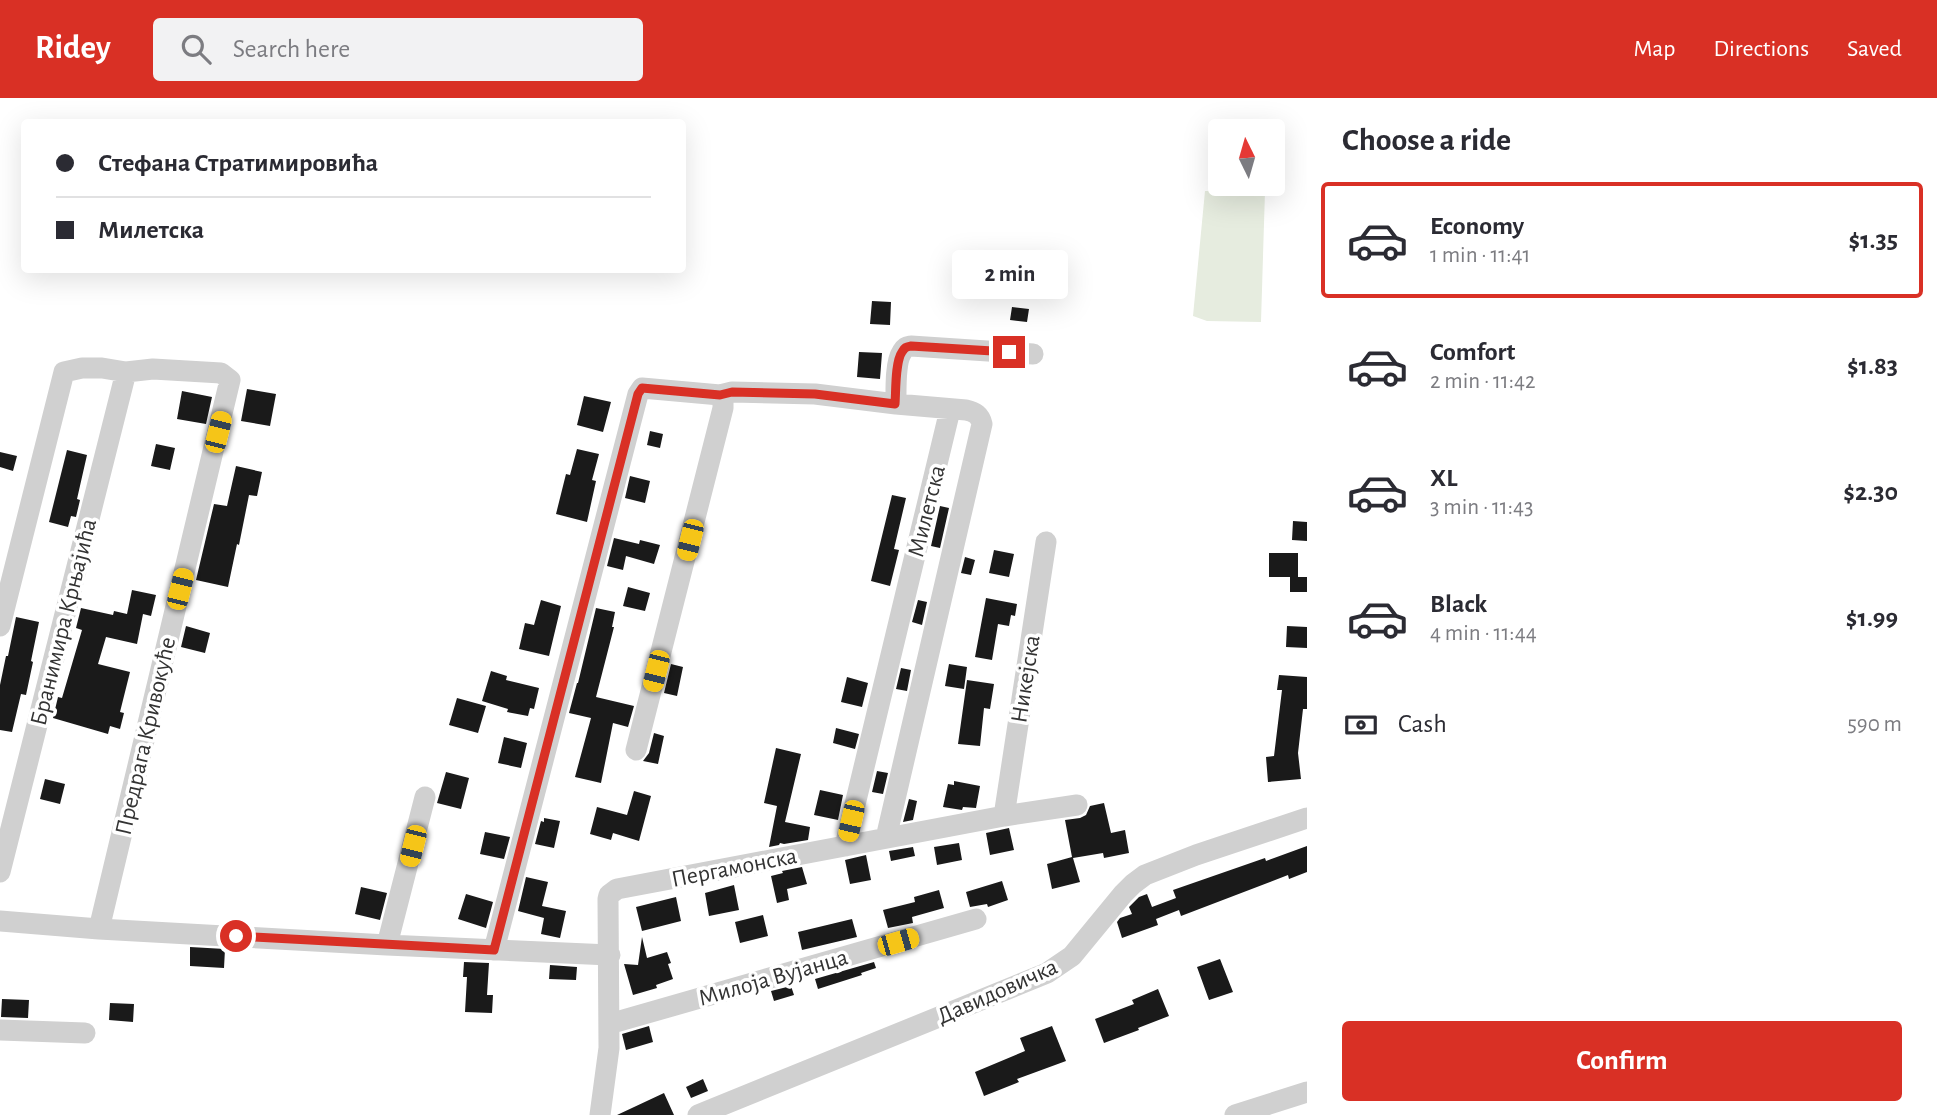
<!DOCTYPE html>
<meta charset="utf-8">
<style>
body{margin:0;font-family:"Alegreya Sans",sans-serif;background:#f2f2f3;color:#2b2b33;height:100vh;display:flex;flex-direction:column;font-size:26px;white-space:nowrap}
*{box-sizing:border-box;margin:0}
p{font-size:23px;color:#7c7c81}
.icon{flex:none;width:38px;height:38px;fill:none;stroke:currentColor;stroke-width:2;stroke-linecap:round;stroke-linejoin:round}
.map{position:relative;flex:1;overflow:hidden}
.side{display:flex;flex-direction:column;background:#fff;width:630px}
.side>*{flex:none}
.guide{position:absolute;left:21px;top:21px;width:665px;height:154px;border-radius:7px;box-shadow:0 7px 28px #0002;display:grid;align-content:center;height:154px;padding:0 35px;background:#fff}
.needle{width:46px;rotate:355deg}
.fabs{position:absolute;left:1208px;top:21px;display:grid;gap:14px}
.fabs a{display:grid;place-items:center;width:77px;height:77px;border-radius:7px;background:#fff;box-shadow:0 7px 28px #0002;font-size:35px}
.end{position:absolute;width:32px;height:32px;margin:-16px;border:9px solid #d93025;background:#fff;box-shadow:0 0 0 4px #fff}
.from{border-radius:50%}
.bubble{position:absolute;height:49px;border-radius:7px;background:#fff;box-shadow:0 7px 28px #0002;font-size:23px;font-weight:700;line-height:49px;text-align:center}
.car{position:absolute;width:21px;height:42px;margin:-21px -10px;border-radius:9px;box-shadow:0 0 5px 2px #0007;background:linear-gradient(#f5c518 24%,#345 0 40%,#f5c518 0 76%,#345 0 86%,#f5c518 0)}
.guide b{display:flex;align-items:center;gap:24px;height:66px;font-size:26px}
.guide b+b{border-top:2px solid #e1e1e2}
.guide i{width:18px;height:18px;background:#2b2b33}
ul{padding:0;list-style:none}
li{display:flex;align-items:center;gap:21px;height:116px;margin:0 14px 10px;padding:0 21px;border:4px solid transparent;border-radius:7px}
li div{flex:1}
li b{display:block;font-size:26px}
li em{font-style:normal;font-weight:700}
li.active{border-color:#d93025}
li>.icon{width:63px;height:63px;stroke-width:1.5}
h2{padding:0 35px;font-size:32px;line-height:84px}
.pay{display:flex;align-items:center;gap:18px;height:77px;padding:0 35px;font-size:26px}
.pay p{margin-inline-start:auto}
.button{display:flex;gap:14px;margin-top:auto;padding:14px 35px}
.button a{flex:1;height:80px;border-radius:7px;background:#d93025;color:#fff;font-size:28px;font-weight:700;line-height:80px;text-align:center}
header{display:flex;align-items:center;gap:42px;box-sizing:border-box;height:98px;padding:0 35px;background:#d93025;color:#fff}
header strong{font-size:33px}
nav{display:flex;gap:38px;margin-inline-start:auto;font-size:24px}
.search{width:490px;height:63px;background:#f2f2f3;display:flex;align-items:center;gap:18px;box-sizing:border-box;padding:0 24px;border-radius:7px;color:#7c7c81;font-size:26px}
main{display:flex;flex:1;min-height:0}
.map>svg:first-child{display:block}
.green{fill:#e6ecdf}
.building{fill:#1a1a1a}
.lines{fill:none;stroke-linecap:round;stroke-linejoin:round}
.minor{stroke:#d0d0d0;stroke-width:21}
.route{stroke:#d93025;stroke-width:9}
.labels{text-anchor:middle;stroke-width:7;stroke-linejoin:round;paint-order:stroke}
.street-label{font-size:24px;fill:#333;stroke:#fff}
</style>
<header>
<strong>Ridey</strong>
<div class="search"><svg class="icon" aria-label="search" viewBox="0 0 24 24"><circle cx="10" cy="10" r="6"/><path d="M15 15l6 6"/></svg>Search here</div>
<nav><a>Map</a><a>Directions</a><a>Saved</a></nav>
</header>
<main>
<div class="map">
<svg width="1307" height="1017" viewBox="0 0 1307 1017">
<rect width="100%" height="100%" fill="#fff"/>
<path class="green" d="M1205,93H1265L1261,224L1207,223L1193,218Z"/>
<path class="building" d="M872,203L891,204L890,227L870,226Z
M1012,209L1029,211L1027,224L1010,222Z
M859,254L882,255L880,281L857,279Z
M247,291L276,296L270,328L241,323Z
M182,293L212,299L206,326L177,321Z
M584,298L611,304L603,334L577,327Z
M650,333L663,336L660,350L647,347Z
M156,346L175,350L170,372L151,368Z
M577,351L599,356L592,382L596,383L587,424L556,416L566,376L570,377Z
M67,352L87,357L77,401L80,402L76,419L71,418L68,429L49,424Z
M0,354L17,358L13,373L0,369Z
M236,368L262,374L257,398L249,397L239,447L237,446L228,489L196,482L214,406L227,408Z
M630,378L650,383L645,405L625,400Z
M892,397L906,400L894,451L899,452L890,488L871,483Z
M940,408L949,410L940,450L931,448Z
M1293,423L1307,424V443L1292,442Z
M614,440L639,446L640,442L660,447L654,466L626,458L623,472L607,468Z
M994,452L1014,456L1009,479L989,475Z
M1269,455H1298V479H1307V494H1290V479H1269Z
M965,459L975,462L971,477L961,475Z
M628,489L650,495L645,513L623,508Z
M132,492L156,497L151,518L143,516L137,546L106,539L98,566L130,574L120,614L124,615L120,631L110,628L108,636L53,620L58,599L62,600L82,532L76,530L81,510L113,517L114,513L127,516Z
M986,500L1017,506L1015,518L1011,517L1009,528L998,526L992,562L975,559Z
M541,502L561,508L549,558L519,551L525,525L534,527Z
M918,502L927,504L922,527L912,524Z
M596,510L615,514L612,529H614L596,599L634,608L628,629L613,625L601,685L575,679L591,620L569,615L577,585H578Z
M16,519L39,524L31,563L33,564L26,597L21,596L12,634L0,632V587L6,558H8Z
M186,528L210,535L205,555L181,549Z
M1287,528L1307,529V550L1286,549Z
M671,566L683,569L677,598L664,595Z
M949,566L967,569L964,591L945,588Z
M901,570L911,572L907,593L896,591Z
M491,573L507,578L506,582L539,590L534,611L530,610L528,618L507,614L508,611L482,603Z
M1279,577L1307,579V611H1303L1298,655L1301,681L1268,684L1266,659L1274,658L1282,592H1277Z
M847,579L868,585L862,609L841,604Z
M967,582L994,586L990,611L984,610L980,648L958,646Z
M457,600L486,608L478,635L449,627Z
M836,630L859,636L855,651L833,645Z
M654,635L664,638L658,666L643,663L649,655Z
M504,639L527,645L521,670L498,665Z
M776,650L801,656L785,724L810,729L808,742L784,746L780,745L779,747L769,749L777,708L764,705Z
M877,673L888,675L883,696L872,694Z
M446,674L469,680L461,711L437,705Z
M45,681L65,686L60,706L40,701Z
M954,683L980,688L976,710L963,709L962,712L943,709L948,686L954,687Z
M820,692L843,697L838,722L814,717Z
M634,693L651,698L639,743L613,735L611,742L590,736L597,709L627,717Z
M909,701L917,703L913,722L903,724Z
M1104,705L1111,735L1125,732L1129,755L1104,760L1103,755L1073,760L1080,784L1052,791L1047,766L1072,759L1065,722L1080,720L1086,717L1090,708Z
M544,720L560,723L554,750L535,746L541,723L544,724Z
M1009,730L1014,752L990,757L986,735Z
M485,734L510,739L504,761L480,756Z
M959,745L962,762L937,767L934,749Z
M1307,748V774L1289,781L1288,777L1181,818L1179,812L1156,821L1158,827L1122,840L1117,824L1120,820L1132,816L1129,809L1139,799L1147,796L1152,809L1176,800L1173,792L1265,760L1266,763Z
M913,749L915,758L891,763L889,753Z
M866,757L871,782L850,786L845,762Z
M802,769L807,786L787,791L789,802L777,805L771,778L783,775L782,773Z
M526,779L548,784L542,808L566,813L560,840L541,836L544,820L518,813Z
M1002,783L1008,802L988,809L987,806L970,809L966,794Z
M734,787L739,812L709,818L705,795Z
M361,789L387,795L380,822L355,816Z
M939,792L944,810L912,819L913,825L888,830L883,812L915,804L914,799Z
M466,796L493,804L486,830L458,821Z
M676,799L681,823L642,833L636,809Z
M763,817L768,838L740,845L735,824Z
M852,821L857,839L802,852L798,834Z
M642,839L647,860L667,854L671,865L668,866L673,881L656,887L657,890L633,897L624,866L638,867Z
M190,849L225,851L224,870L190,868Z
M1220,861L1233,894L1209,902L1197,869Z
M464,864L489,865L487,897H493L492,915L465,914L467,879H463Z
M874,864L876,870L861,875L862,877L818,891L815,881Z
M550,867L577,869L576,882L549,881Z
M791,888L794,897L774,903L771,893Z
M1158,891L1169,918L1138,930L1139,932L1104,945L1095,921L1134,906L1132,902Z
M2,901L29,902L28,920L1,919Z
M110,905L134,906L133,924L109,922Z
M649,928L653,944L626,952L622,936Z
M1052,928L1066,963L1017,981L1019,984L984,998L975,974L1025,953L1020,940Z
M703,981L708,993L691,1000L686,989Z
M664,995L674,1017H617Z"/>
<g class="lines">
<path class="minor" d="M720,297L732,294L815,296L896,306
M0,528L64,274L82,270H102L126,274L153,271L221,275L230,282L99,831
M1004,718L1046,444
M886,740L982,326C980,317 975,314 966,312L896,306C896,293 895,264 902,254C905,249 906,249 911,248L1033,256
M845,748L950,312
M0,774L126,274
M0,823L99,831L387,847L610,857
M387,847L425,699
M494,852L638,296L642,290L720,297L723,302V310L636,652
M609,926L976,821
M0,932L85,935
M600,1017L609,950L608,801L609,797L617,791L1004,718L1077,707
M698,1017L1047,875L1072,858L1123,796L1133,786L1145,777L1196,757L1307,720
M1235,1017L1307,994"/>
</g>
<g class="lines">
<path class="route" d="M236,838L494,852L638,296L642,290L720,297L732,294L815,296L895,306C896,293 895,264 902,254C905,249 906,249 911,248L1009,254"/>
</g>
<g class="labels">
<g class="street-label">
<text transform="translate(926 413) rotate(-76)" y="8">Милетска</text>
<text transform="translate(63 524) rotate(-76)" y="8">Бранимира Крњајића</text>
<text transform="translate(1025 581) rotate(-81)" y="8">Никејска</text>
<text transform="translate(145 638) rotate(-77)" y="8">Предрага Кривокуће</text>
<text transform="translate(734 769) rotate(-11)" y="8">Пергамонска</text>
<text transform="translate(773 879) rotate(-16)" y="8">Милоја Вујанца</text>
<text transform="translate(997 893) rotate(-24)" y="8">Давидовичка</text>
</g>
</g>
</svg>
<div class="fabs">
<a><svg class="needle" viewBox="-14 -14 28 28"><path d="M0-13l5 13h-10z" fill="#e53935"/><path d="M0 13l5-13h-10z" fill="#7c7c81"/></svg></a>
</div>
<i class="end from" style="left:236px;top:838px"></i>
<i class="end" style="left:1009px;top:254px"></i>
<div class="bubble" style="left:952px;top:152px;width:116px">2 min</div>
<i class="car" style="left:218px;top:334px;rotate:14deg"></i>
<i class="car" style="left:690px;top:442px;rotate:194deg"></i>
<i class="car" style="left:180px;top:491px;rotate:14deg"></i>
<i class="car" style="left:656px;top:573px;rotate:194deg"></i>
<i class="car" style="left:851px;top:723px;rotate:193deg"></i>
<i class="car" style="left:413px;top:748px;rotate:194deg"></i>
<i class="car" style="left:898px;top:844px;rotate:74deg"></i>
<div class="guide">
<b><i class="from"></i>Стефана Стратимировића</b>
<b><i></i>Милетска</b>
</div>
</div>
<section class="side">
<h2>Choose a ride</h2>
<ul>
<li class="active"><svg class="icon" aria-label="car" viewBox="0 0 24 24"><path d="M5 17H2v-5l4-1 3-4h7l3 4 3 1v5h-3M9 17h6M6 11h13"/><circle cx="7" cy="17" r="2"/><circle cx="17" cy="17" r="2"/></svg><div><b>Economy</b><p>1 min · 11:41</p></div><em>$1.35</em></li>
<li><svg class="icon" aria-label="car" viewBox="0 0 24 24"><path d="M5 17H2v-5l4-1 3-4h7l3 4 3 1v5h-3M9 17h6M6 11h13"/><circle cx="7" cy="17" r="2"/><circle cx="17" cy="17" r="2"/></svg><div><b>Comfort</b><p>2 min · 11:42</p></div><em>$1.83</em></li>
<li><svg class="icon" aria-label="car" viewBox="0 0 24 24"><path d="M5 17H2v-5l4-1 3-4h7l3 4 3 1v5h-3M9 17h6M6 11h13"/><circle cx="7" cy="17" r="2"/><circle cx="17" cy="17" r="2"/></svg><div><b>XL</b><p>3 min · 11:43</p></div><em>$2.30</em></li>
<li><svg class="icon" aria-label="car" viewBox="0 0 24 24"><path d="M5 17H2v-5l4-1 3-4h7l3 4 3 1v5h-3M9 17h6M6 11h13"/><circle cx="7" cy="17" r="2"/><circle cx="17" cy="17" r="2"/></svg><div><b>Black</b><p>4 min · 11:44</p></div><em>$1.99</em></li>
</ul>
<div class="pay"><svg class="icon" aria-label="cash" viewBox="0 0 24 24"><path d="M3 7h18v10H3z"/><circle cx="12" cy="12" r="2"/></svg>Cash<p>590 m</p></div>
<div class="button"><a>Confirm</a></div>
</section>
</main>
